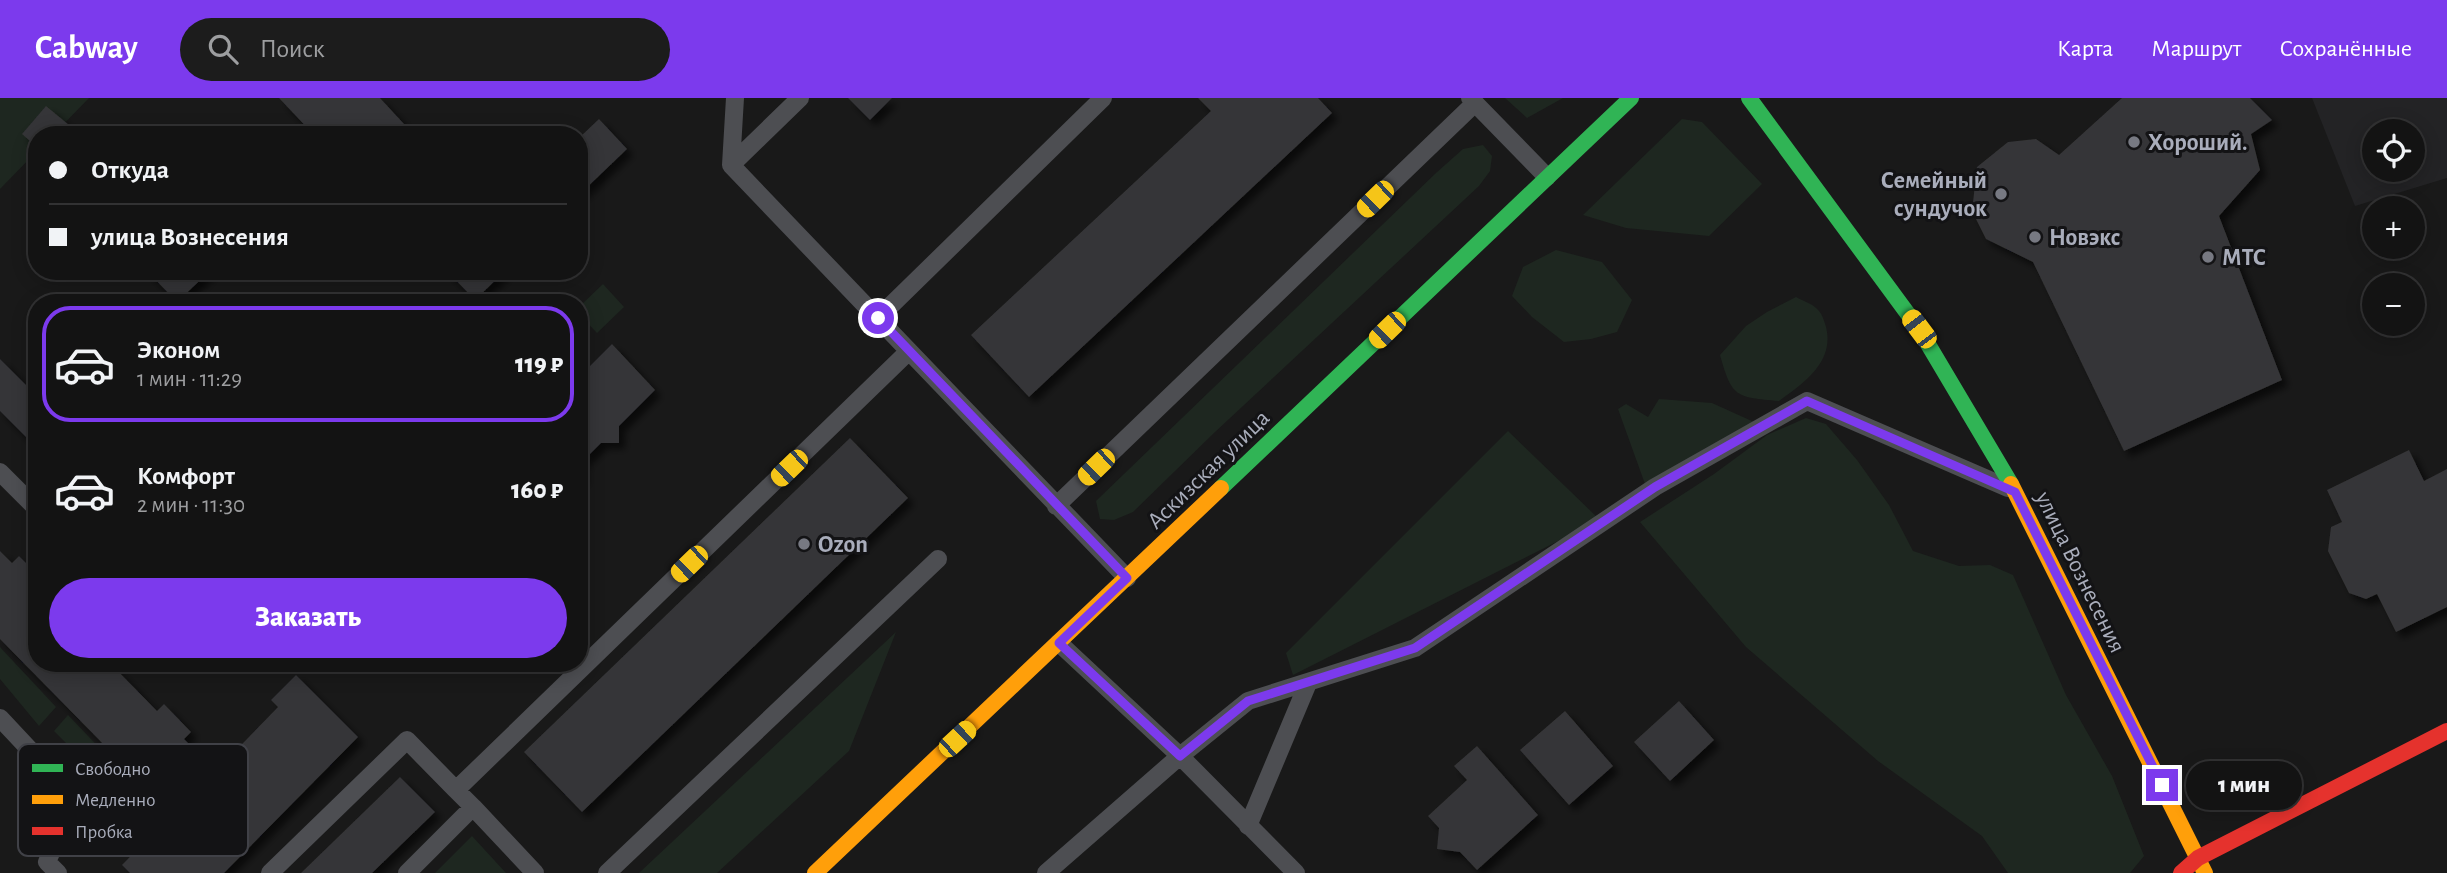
<!DOCTYPE html>
<html lang="ru">
<meta charset="utf-8">
<style>
body{margin:0;font-family:"Alegreya Sans",sans-serif;background:#1c1c1c;color:#f1f3f6;height:100vh;display:flex;flex-direction:column;font-size:26px;white-space:nowrap}
*{box-sizing:border-box;margin:0}
p{font-size:23px;color:#9d9ea0}
.icon{flex:none;width:38px;height:38px;fill:none;stroke:currentColor;stroke-width:2;stroke-linecap:round;stroke-linejoin:round}
.map{position:relative;flex:1;overflow:hidden}
.panel{position:absolute;left:28px;top:196px;width:560px;height:378px;display:flex;flex-direction:column;background:#131313;border-radius:28px;box-shadow:0 4px 18px #0003,0 0 0 2px #323233}
.panel>*{flex:none}
.guide{position:absolute;left:28px;top:28px;width:560px;height:154px;border-radius:28px;box-shadow:0 4px 18px #0003,0 0 0 2px #323233;display:grid;align-content:center;height:154px;padding:0 21px;background:#131313}
.fabs{position:absolute;left:2362px;top:21px;display:grid;gap:14px}
.fabs a{display:grid;place-items:center;width:63px;height:63px;border-radius:50%;background:#131313;box-shadow:0 4px 18px #0003,0 0 0 2px #323233;font-size:35px}
.end{position:absolute;width:32px;height:32px;margin:-16px;border:9px solid #7c3aed;background:#fff;box-shadow:0 0 0 4px #fff}
.from{border-radius:50%}
.bubble{position:absolute;height:49px;border-radius:24px;background:#131313;box-shadow:0 4px 18px #0003,0 0 0 2px #323233;font-size:23px;font-weight:800;line-height:49px;text-align:center}
.car{position:absolute;width:21px;height:42px;margin:-21px -10px;border-radius:9px;box-shadow:0 0 5px 2px #0007;background:linear-gradient(#f5c518 24%,#345 0 40%,#f5c518 0 76%,#345 0 86%,#f5c518 0)}
.guide b{display:flex;align-items:center;gap:24px;height:66px;font-size:26px}
.guide b+b{border-top:2px solid #323233}
.guide i{width:18px;height:18px;background:#f1f3f6}
ul{padding:12px 0 0;list-style:none}
li{display:flex;align-items:center;gap:21px;height:116px;margin:0 14px 10px;padding:0 7px;border:4px solid transparent;border-radius:28px}
li div{flex:1}
li b{display:block;font-size:26px}
li em{font-style:normal;font-weight:800}
li.on{border-color:#7c3aed}
li>.icon{width:63px;height:63px;stroke-width:1.5}
.action{display:flex;gap:14px;margin-top:auto;padding:14px 21px}
.action a{flex:1;height:80px;border-radius:42px;background:#7c3aed;color:#fff;font-size:28px;font-weight:800;line-height:80px;text-align:center}
header{display:flex;align-items:center;gap:42px;box-sizing:border-box;height:98px;padding:0 35px;background:#7c3aed;color:#fff}
header strong{font-size:33px}
nav{display:flex;gap:38px;margin-inline-start:auto;font-size:24px}
.search{width:490px;height:63px;background:#1c1c1c;display:flex;align-items:center;gap:18px;box-sizing:border-box;padding:0 24px;border-radius:38px;color:#9d9ea0;font-size:26px}
.map>svg:first-child{display:block}
.built{fill:#232325;fill-rule:evenodd}
.green{fill:#1e2720}
.building{fill:#353537;filter:url(#shadow)}
.lines{fill:none;stroke-linecap:round;stroke-linejoin:round}
.lane{stroke:#4d4e52;stroke-width:18}
.fast{stroke:#30b455;stroke-width:16}
.slow{stroke:#ff9f0a;stroke-width:16}
.jam{stroke:#e5322d;stroke-width:16}
.route{stroke:#7c3aed;stroke-width:9}
.poi-dot{fill:#777982;stroke:#131315;stroke-width:2.5}
.labels{text-anchor:middle;stroke-width:6;stroke-linejoin:round;paint-order:stroke}
.poi-label{font-size:24px;font-weight:bold;fill:#a9adbb;stroke:#131315;text-anchor:start}
.street-label{font-size:24px;fill:#a9adbb;stroke:#131315}
.key{fill:#131315;stroke:#404147;stroke-width:2}
.key-label{font-size:19px;fill:#a9adbb}
</style>
<header>
<strong>Cabway</strong>
<div class="search"><svg class="icon" aria-label="search" viewBox="0 0 24 24"><circle cx="10" cy="10" r="6"/><path d="M15 15l6 6"/></svg>Поиск</div>
<nav><a>Карта</a><a>Маршрут</a><a>Сохранённые</a></nav>
</header>
<div class="map">
<svg width="2447" height="775" viewBox="0 0 2447 775">
<defs>
<filter id="shadow"><feDropShadow dx="6" dy="6" stdDeviation="3.5" flood-color="#0009"/></filter>
</defs>
<rect width="100%" height="100%" fill="#191919"/>
<path class="built" d="M2312,0H2447V80L2355,108ZM2375,33H2413V72H2375Z"/>
<path class="green" d="M0,0H89L53,37H37V53L0,91Z
M1505,0H1563L1527,20Z
M1682,21L1702,24L1762,86L1709,138L1626,130L1583,117Z
M1483,47L1492,58L1490,73L1479,88L1215,334L1133,414L1114,422L1100,421L1096,403L1436,75L1463,51Z
M1556,152L1602,164L1632,202L1617,234L1591,241L1564,244L1532,219L1512,198L1523,169Z
M603,186L624,209L597,235L579,216V209Z
M1796,199C1803,203 1811,205 1816,210C1822,215 1824,222 1826,229C1835,264 1803,286 1779,303C1736,299 1732,300 1720,257L1746,228L1767,214Z
M1659,301L1712,305L1754,324L1645,386L1618,311L1626,306L1648,319Z
M1806,320L1826,326L1857,362L1889,407L1913,453L1959,468L1990,467L2013,477L2066,597L2112,678L2144,758L2130,775H2008L1982,738L1878,663L1746,549L1640,424L1714,376L1767,337Z
M1508,333L1600,422L1293,577L1286,555Z
M896,534L849,653L717,775H639Z
M0,549L56,609L39,628L0,581Z
M68,617L132,684L117,696L54,633Z
M472,738L506,775H435Z"/>
<path class="building" d="M279,0H380L404,26L393,37H314Z
M848,0H892L870,22Z
M1198,0H1318L1332,15L1029,299L971,237L1211,13Z
M2122,0H2250L2272,22L2251,36L2260,72L2219,118L2282,282L2124,353L2033,164L1986,141L1972,113L1977,69L2008,44L2036,41L2059,57Z
M46,8L81,37H37V49L22,36Z
M599,21L627,51L579,97V40Z
M147,173H210L177,204Z
M447,173H505L475,202Z
M612,246L655,292L619,328V345H601L582,364V382H579V269H589Z
M0,261L37,298V350L0,313Z
M850,340L908,400L582,714L524,654Z
M2409,352L2424,383L2447,371V509L2396,534L2377,496L2366,501L2349,495L2328,453L2331,429L2342,424L2327,392Z
M0,453L12,465L19,458L37,476V565H110L157,613L164,606L191,634L184,641L216,673L278,609L271,602L296,577L358,639L224,775H130L122,767L172,716L0,541Z
M1679,603L1714,642L1670,683L1634,644Z
M1565,613L1613,668L1569,707L1520,652Z
M1477,648L1538,717L1477,772L1460,754L1437,751L1439,730L1428,718L1467,682L1454,668Z
M400,679L435,714L372,775H301Z"/>
<g class="lines">
<path class="lane" d="M735,0L731,67L909,253
M1470,0L1547,79
M731,67L800,0
M878,220L1103,0
M0,374L37,411
M1056,408L1475,5
M1059,545L1180,658L1296,775
M0,620L75,700L47,764L58,775
M473,709L456,692L909,253L1127,480
M1248,728L1308,585
M270,775L407,642L456,692
M407,775L473,709L535,775
M607,775L938,461
M1046,775L1180,658L1248,603L1415,550L1655,389L1807,303L2008,390"/>
<path class="fast" d="M1749,0L1919,231L2011,386
M1221,390L1631,0"/>
<path class="slow" d="M2011,386L2205,775
M815,775L1221,390"/>
<path class="jam" d="M2181,775L2198,760L2447,633"/>
</g>
<g class="lines">
<path class="route" d="M878,220L1127,480L1059,545L1180,658L1248,603L1415,550L1655,389L1807,303L2015,394L2162,687"/>
</g>
<g class="poi-dot">
<circle cx="2134" cy="44" r="7"/>
<circle cx="2001" cy="96" r="7"/>
<circle cx="2035" cy="139" r="7"/>
<circle cx="2208" cy="159" r="7"/>
<circle cx="804" cy="446" r="7"/>
</g>
<g class="labels">
<g class="poi-label">
<text x="2148" y="52">Хороший.</text>
<text x="1987" y="90" text-anchor="end">Семейный<tspan x="1987" dy="28">сундучок</tspan></text>
<text x="2049" y="147">Новэкс</text>
<text x="2222" y="167">МТС</text>
<text x="818" y="454">Ozon</text>
</g>
<g class="street-label">
<text transform="translate(1208 371) rotate(-44)" y="8">Аскизская улица</text>
<text transform="translate(2081 474) rotate(64)" y="8">улица Вознесения</text>
</g>
</g>
<rect x="18" y="646" width="230" height="112" rx="10" class="key"/>
<rect x="32" y="666" width="31" height="8" fill="#30b455"/>
<rect x="32" y="697" width="31" height="9" fill="#ff9f0a"/>
<rect x="32" y="729" width="31" height="8" fill="#e5322d"/>
<g class="key-label">
<text x="75" y="677">Свободно</text>
<text x="75" y="708">Медленно</text>
<text x="75" y="740">Пробка</text>
</g>
</svg>
<div class="fabs">
<a><svg class="icon" aria-label="locate" viewBox="0 0 24 24"><circle cx="12" cy="12" r="6"/><path d="M12 2v4M12 18v4M2 12h4M18 12h4"/></svg></a>
<a>+</a>
<a>−</a>
</div>
<i class="end from" style="left:878px;top:220px"></i>
<i class="end" style="left:2162px;top:687px"></i>
<div class="bubble" style="left:2186px;top:663px;width:116px">1 мин</div>
<i class="car" style="left:1375px;top:101px;rotate:226deg"></i>
<i class="car" style="left:1919px;top:231px;rotate:323deg"></i>
<i class="car" style="left:1387px;top:232px;rotate:226deg"></i>
<i class="car" style="left:1096px;top:369px;rotate:226deg"></i>
<i class="car" style="left:789px;top:370px;rotate:226deg"></i>
<i class="car" style="left:689px;top:466px;rotate:226deg"></i>
<i class="car" style="left:957px;top:641px;rotate:47deg"></i>
<div class="guide">
<b><i class="from"></i>Откуда</b>
<b><i></i>улица Вознесения</b>
</div>
<section class="panel">
<ul>
<li class="on"><svg class="icon" aria-label="car" viewBox="0 0 24 24"><path d="M5 17H2v-5l4-1 3-4h7l3 4 3 1v5h-3M9 17h6M6 11h13"/><circle cx="7" cy="17" r="2"/><circle cx="17" cy="17" r="2"/></svg><div><b>Эконом</b><p>1 мин · 11:29</p></div><em>119 ₽</em></li>
<li><svg class="icon" aria-label="car" viewBox="0 0 24 24"><path d="M5 17H2v-5l4-1 3-4h7l3 4 3 1v5h-3M9 17h6M6 11h13"/><circle cx="7" cy="17" r="2"/><circle cx="17" cy="17" r="2"/></svg><div><b>Комфорт</b><p>2 мин · 11:30</p></div><em>160 ₽</em></li>
</ul>
<div class="action"><a>Заказать</a></div>
</section>
</div>
